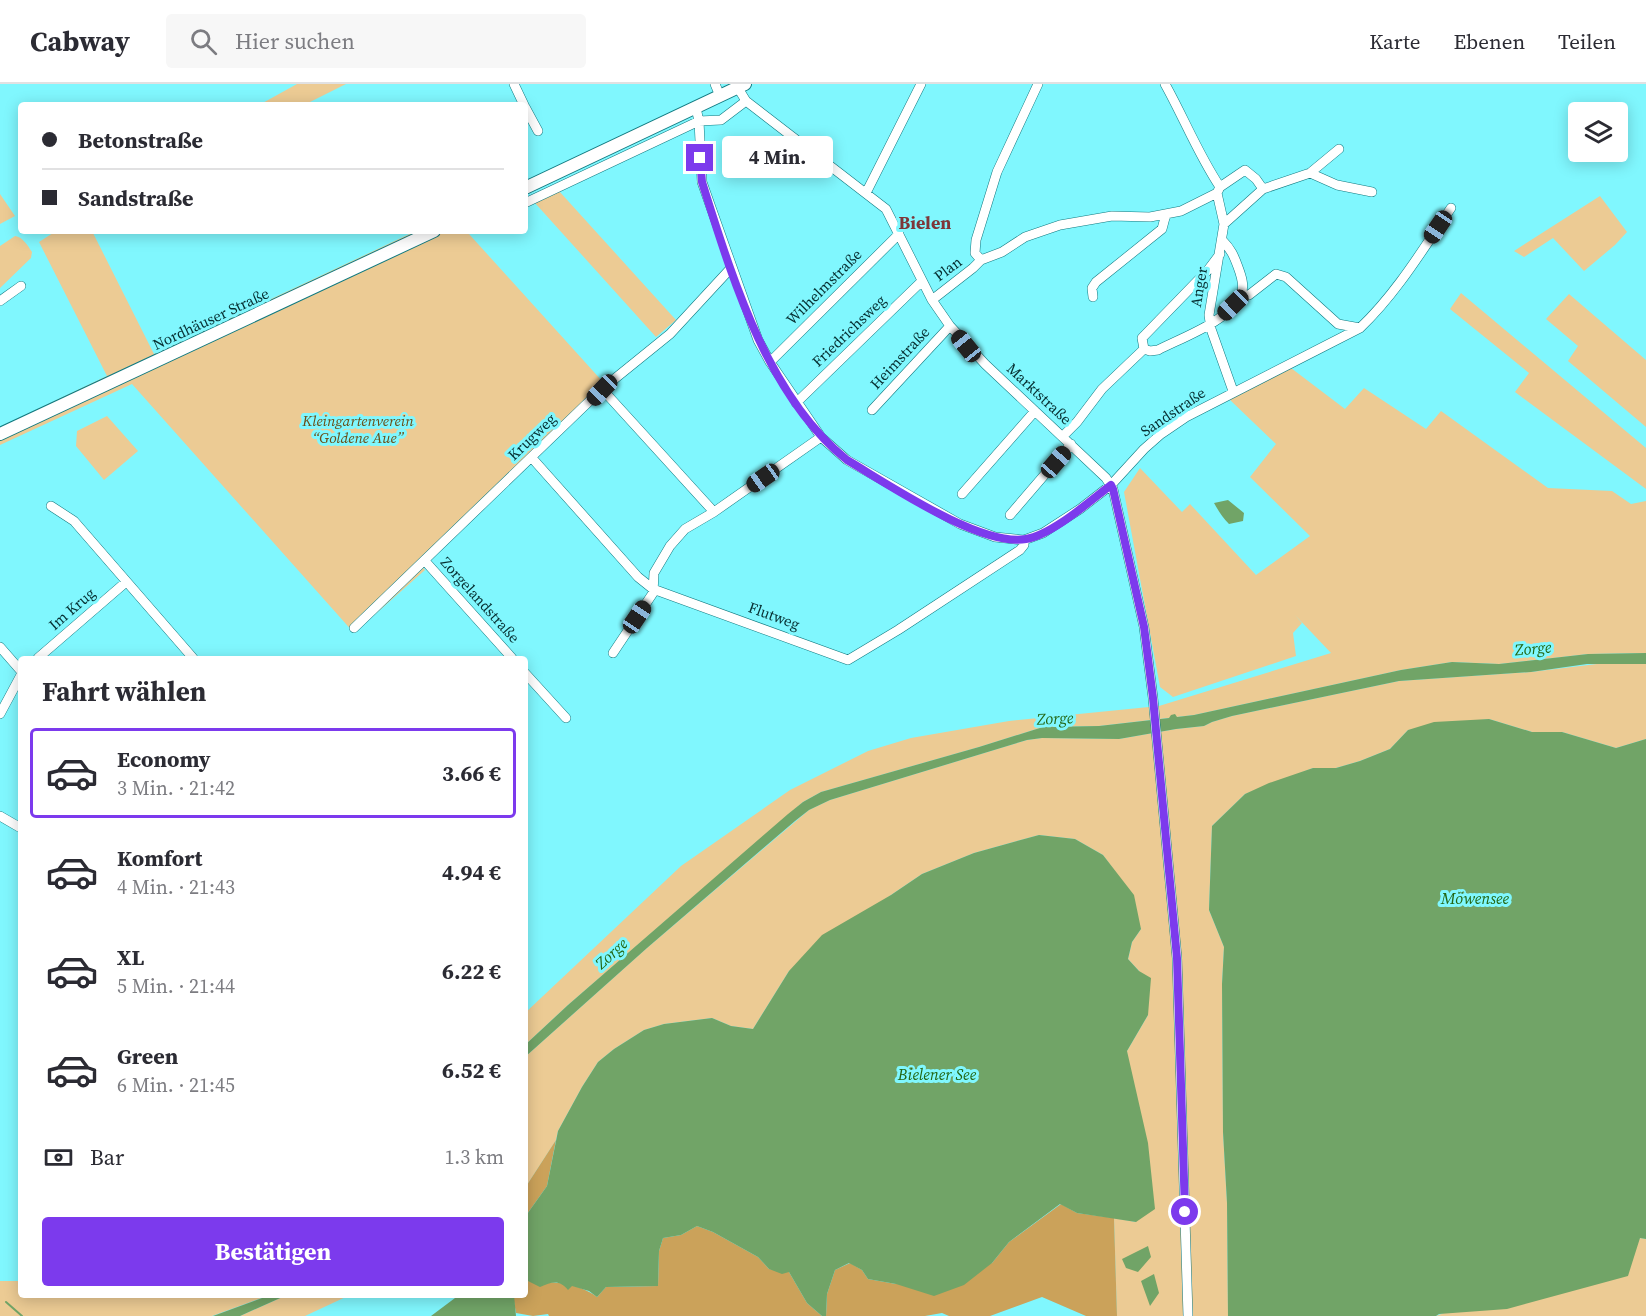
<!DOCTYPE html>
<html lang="de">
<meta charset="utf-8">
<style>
body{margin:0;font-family:"Source Serif 4",serif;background:#f7f7f7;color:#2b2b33;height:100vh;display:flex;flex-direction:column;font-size:22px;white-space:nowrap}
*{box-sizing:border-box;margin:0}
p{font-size:20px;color:#7c7c81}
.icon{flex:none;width:33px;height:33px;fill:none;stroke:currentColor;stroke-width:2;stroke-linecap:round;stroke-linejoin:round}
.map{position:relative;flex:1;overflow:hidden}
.panel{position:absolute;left:18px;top:572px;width:510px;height:642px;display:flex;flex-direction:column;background:#fff;border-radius:6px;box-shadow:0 3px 15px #0003}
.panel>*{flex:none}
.top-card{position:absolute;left:18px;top:18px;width:510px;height:132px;border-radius:6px;box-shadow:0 3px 15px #0003;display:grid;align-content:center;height:132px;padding:0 24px;background:#fff}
.controls{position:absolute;left:1568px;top:18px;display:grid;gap:12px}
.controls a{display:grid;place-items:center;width:60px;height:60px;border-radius:6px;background:#fff;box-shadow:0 3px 15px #0003;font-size:30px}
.end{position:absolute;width:27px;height:27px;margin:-14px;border:8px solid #7c3aed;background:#fff;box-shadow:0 0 0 3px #fff}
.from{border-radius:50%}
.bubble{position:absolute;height:42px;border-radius:6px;background:#fff;box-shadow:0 3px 15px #0003;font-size:20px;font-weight:700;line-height:42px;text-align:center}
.car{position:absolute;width:18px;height:36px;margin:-18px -9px;border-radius:8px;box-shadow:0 0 4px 2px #0007;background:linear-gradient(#222 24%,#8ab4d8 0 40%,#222 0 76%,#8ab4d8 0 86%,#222 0)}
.top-card b{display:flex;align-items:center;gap:21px;height:57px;font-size:22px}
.top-card b+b{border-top:2px solid #e1e1e2}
.top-card i{width:15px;height:15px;background:#2b2b33}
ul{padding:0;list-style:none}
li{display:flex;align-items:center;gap:18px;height:90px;margin:0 12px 9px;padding:0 12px;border:3px solid transparent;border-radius:6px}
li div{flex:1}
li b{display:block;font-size:22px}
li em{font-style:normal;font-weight:700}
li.active{border-color:#7c3aed}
li>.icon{width:54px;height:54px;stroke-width:1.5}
h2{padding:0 24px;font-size:27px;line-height:72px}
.pay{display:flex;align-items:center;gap:15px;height:66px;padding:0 24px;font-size:22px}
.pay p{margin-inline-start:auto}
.button{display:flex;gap:12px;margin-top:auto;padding:12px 24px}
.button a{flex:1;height:69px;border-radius:6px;background:#7c3aed;color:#fff;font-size:24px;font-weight:700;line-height:69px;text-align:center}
header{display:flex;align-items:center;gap:36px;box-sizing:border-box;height:84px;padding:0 30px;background:#fff;border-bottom:2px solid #e1e1e2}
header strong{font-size:28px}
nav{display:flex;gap:33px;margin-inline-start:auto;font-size:21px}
.search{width:420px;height:54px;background:#f7f7f7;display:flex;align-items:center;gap:15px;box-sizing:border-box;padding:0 21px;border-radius:6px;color:#7c7c81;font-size:22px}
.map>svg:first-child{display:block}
.green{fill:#eccb94}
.forest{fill:#cba25a}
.water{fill:#71a467}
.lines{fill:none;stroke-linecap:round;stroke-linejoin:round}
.stream{stroke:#71a467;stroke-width:2}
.minor-casing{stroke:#117a80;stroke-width:10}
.major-casing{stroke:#117a80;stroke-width:14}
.minor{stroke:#fff;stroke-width:9}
.major{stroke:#fff;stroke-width:12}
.route{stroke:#7c3aed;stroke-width:8}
.labels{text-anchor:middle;stroke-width:6;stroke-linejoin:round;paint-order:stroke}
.street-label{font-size:15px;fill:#062f31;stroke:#80f7fe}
.park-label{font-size:15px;font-style:italic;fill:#6a4e17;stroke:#80f7fe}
.water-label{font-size:16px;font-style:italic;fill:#236613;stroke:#80f7fe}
.quarter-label{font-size:18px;font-weight:bold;fill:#7e3638;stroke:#80f7fe}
</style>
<header>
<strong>Cabway</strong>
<div class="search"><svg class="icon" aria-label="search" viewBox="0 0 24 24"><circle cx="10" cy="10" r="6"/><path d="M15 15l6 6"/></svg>Hier suchen</div>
<nav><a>Karte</a><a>Ebenen</a><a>Teilen</a></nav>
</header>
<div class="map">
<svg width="1646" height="1232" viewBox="0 0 1646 1232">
<rect width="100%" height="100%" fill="#80f7fe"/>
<path class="green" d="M297,0H346L304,21H259Z
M559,107L676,236L656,253L535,119Z
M0,110L15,132L0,140Z
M1600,112L1627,148L1615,161L1584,187L1553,154L1524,173L1514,167Z
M56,147H95L93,149L154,270L416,147H474L469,150L603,298L419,479L425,486L354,549L132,300L0,361V343L107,292L39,158Z
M15,152C23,153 28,162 32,168L31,174L0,204V162Z
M1461,209L1646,364V405L1515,308L1529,289L1450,225Z
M1569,210L1646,276V343L1568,277L1578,262L1546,235Z
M1291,284L1345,325L1364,304L1426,345L1441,327L1548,404L1612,407L1631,420L1646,417V569L1588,570L1499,580L1452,578L1401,586L1194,631L1099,642L1043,643L979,663L821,708L803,718L568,921L525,961V929L681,782L790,706L868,667L911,654L1009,637L1159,622L1331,569L1295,531L1302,539L1293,549L1296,572L1173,613L1160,603L1124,408L1140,384L1182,428L1190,420L1256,491L1310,452L1250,393L1276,360L1229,315Z
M107,332L138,367L104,396L76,362L77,347Z
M1605,579L1646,580V655L1616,664L1562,648H1532L1489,635L1408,646L1390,665L1360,677L1336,684H1313L1245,710L1212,742L1209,826L1224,863L1222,900L1223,1048L1227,1119L1228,1232H1117L1114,1134L1136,1138L1127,967L1148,931L1139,887L1128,875L1132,858L1141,845L1114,786L1103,771L1075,755L1039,751L974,769L922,790L891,811L789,887L753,945L731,942L712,934L664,940L644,946L614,965L598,978L582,1003L558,1047L556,1056L527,1101L525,1100V973L647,864L809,726L830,716L1027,656L1042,654L1119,655L1176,645L1204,642L1212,638L1232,632L1399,597L1531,588Z
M1641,1154L1646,1155V1232H1436Z
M0,1197H21V1210L270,1211L212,1232H0Z
M287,1211H350L305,1232H240Z"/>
<path class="forest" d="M556,1056L547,1102L525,1133V1104Z
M1061,1120L1077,1129L1114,1134L1117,1232H1086L1042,1213L990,1232H949L942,1229L925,1232H826L827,1210L835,1186L850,1179L862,1186L868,1195L896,1200L992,1179L1009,1158Z
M697,1142L713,1148L758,1173L769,1185L789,1188L807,1219L822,1232H549L548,1230L533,1232L516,1229L513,1212L525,1210V1200L527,1197C551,1198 577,1198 597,1213L606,1203L658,1202L659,1167L663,1154L681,1151Z"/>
<path class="water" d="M1228,416L1244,429L1243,437L1229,440C1222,433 1218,426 1214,419Z
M1646,569V580H1587L1531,588L1399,597L1232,632L1212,638L1204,642L1176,645L1119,655L1042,654L1027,656L830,716L809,726L795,737L647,864L525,973V961L568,921L788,730L803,718L821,708L979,663L1043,643L1099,642L1169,634L1171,631L1175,630L1177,633L1194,631L1401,586L1452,578L1499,580L1588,570Z
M1489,635L1532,648H1562L1616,664L1646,655V1155L1640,1154L1628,1192L1507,1225L1439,1230L1436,1232H1228L1227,1119L1223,1048L1222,900L1224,863L1209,826L1212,742L1245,710L1269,699L1313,684H1336L1360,677L1390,665L1408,646L1434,638Z
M1039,751L1075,755L1103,771L1134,811L1141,845L1132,858L1128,875L1139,887L1151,894L1148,931L1127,967L1148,1059L1155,1125L1136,1138L1077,1129L1060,1120L1009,1158L992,1179L964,1201L934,1212L896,1200L868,1195L862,1186L849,1179L835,1186L827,1210L826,1232H822L807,1219L789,1188L782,1190L769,1185L758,1173L713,1148L697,1142L681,1151L663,1154L659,1167L658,1202L606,1203L597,1213L589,1207L572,1202L568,1206C559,1195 552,1198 540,1203L528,1197L525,1200V1133L547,1102L558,1047L582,1003L598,978L614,965L644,946L664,940L712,934L731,942L753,945L789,887L822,851L891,811L922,790L974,769Z
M1148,1162L1151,1173L1138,1188L1126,1184L1122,1175Z
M1154,1190L1159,1209L1150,1222L1141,1197Z
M270,1211H287L240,1232H213Z
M459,1211H514L516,1232H431Z"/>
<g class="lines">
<path class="stream" d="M6,1218L22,1232"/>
<g class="minor-casing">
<path id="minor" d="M514,0L524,21
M715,0L720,12
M1165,0C1184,34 1198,70 1220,103
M738,4L746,17L886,125L932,216L950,242L985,280L1106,394L1113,405L1144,543L1153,614L1177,874L1188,1232
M525,23L538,47
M696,24L699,37L702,98L758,256L770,278L821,353L847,376L960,440L995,453L1024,456L1043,449L1080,425L1111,401L1144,365L1161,350L1186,333L1360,244C1396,210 1423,165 1451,124
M1310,89L1337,101L1372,108
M866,109L921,0
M1217,109L1224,140L1209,231L1211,245L1233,307
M525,119L699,37L721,36L746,17
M1224,140L1263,105L1310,89L1339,65
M981,176L1002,168L1025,153L1060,141L1112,132L1150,133L1181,127L1217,109L1220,103L1245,86L1256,95L1263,105
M981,176L975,169L976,156L997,88L1038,0
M1241,211H1249L1276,190L1286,193L1338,240L1360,244
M1093,213L1092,204L1096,198L1162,145L1166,130
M932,216L973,184L981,176
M0,217L21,202
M1144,265L1150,267L1158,266C1183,253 1230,237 1241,210C1245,202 1241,191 1238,183C1234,172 1231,165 1222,156
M770,278L899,150
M602,305L714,428
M796,319L922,197
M872,326L950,242
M1063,352L1077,338L1102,305L1144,265L1142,254L1208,186L1220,170
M532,374L638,493L653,505L848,576L898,546L1020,466L1024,461V456
M962,410L1035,327
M51,422L74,437L193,574
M1010,431L1071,360
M425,477L512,574
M354,544L602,305L670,250L731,184
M0,563L21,587
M613,569L653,509L654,489L670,462L685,445L714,428L821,353
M38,574L126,498
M525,589L566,634
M0,630L21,591
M0,732L19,743"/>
</g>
<g class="major-casing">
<path id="major" d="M525,104L745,0
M0,350L434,147"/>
</g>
<use href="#minor" class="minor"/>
<use href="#major" class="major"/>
</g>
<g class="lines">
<path class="route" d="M700,74L702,98C732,193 767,312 847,376C888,400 980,463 1026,455C1052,451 1090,417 1111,401L1113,405L1144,543L1153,614L1177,874L1185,1128"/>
</g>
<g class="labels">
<g class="street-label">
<text transform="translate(948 185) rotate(-37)" y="5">Plan</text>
<text transform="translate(824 203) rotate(-45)" y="5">Wilhelmstraße</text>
<text transform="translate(1199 203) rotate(-81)" y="5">Anger</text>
<text transform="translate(211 235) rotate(-25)" y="5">Nordhäuser Straße</text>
<text transform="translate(849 247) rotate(-44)" y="5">Friedrichsweg</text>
<text transform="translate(900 274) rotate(-47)" y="5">Heimstraße</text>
<text transform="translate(1039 310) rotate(43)" y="5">Marktstraße</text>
<text transform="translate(1173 328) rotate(-34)" y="5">Sandstraße</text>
<text transform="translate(532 353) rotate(-44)" y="5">Krugweg</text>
<text transform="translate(480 516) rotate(48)" y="5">Zorgelandstraße</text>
<text transform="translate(72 525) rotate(-41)" y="5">Im Krug</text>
<text transform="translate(774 532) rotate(20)" y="5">Flutweg</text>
</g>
<g class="park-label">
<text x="358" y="342">Kleingartenverein<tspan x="358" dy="17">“Goldene Aue”</tspan></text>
</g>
<g class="water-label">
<text transform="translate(1533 564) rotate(-5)" y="6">Zorge</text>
<text transform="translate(1055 634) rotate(-2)" y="6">Zorge</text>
<text x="1475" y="820">Möwensee</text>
<text transform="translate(611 869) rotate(-42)" y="6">Zorge</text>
<text x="937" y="996">Bielener See</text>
</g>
<g class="quarter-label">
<text x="925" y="145">Bielen</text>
</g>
</g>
</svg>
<div class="controls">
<a><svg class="icon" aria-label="layers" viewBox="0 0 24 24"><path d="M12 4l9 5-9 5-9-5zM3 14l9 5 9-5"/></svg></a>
</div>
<i class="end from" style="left:1185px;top:1128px"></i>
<i class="end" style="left:700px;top:74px"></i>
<div class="bubble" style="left:722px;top:52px;width:111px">4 Min.</div>
<i class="car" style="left:1438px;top:143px;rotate:214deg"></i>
<i class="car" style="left:1233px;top:221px;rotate:226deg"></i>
<i class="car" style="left:966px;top:262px;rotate:321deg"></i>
<i class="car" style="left:602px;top:306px;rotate:224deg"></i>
<i class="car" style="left:1056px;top:378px;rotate:41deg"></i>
<i class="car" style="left:763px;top:394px;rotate:235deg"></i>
<i class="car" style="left:637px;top:533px;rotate:34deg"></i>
<div class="top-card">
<b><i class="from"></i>Betonstraße</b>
<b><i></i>Sandstraße</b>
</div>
<section class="panel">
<h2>Fahrt wählen</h2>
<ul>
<li class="active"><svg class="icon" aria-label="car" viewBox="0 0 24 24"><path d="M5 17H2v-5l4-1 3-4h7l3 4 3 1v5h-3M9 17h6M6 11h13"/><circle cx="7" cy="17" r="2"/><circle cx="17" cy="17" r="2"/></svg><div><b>Economy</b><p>3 Min. · 21:42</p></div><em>3.66 €</em></li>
<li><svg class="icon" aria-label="car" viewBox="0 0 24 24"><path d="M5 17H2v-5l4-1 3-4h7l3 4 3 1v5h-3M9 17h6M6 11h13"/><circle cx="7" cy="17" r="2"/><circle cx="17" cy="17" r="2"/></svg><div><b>Komfort</b><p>4 Min. · 21:43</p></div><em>4.94 €</em></li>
<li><svg class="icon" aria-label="car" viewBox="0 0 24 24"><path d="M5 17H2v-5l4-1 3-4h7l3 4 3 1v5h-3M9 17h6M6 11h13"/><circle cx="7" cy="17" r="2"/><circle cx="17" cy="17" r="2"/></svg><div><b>XL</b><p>5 Min. · 21:44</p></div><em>6.22 €</em></li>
<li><svg class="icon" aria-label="car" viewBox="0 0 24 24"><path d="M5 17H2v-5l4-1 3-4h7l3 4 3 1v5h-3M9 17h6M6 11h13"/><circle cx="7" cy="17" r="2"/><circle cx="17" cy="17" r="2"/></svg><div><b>Green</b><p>6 Min. · 21:45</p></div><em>6.52 €</em></li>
</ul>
<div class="pay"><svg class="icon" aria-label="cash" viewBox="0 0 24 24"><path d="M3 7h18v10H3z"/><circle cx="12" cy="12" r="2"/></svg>Bar<p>1.3 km</p></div>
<div class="button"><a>Bestätigen</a></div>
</section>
</div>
